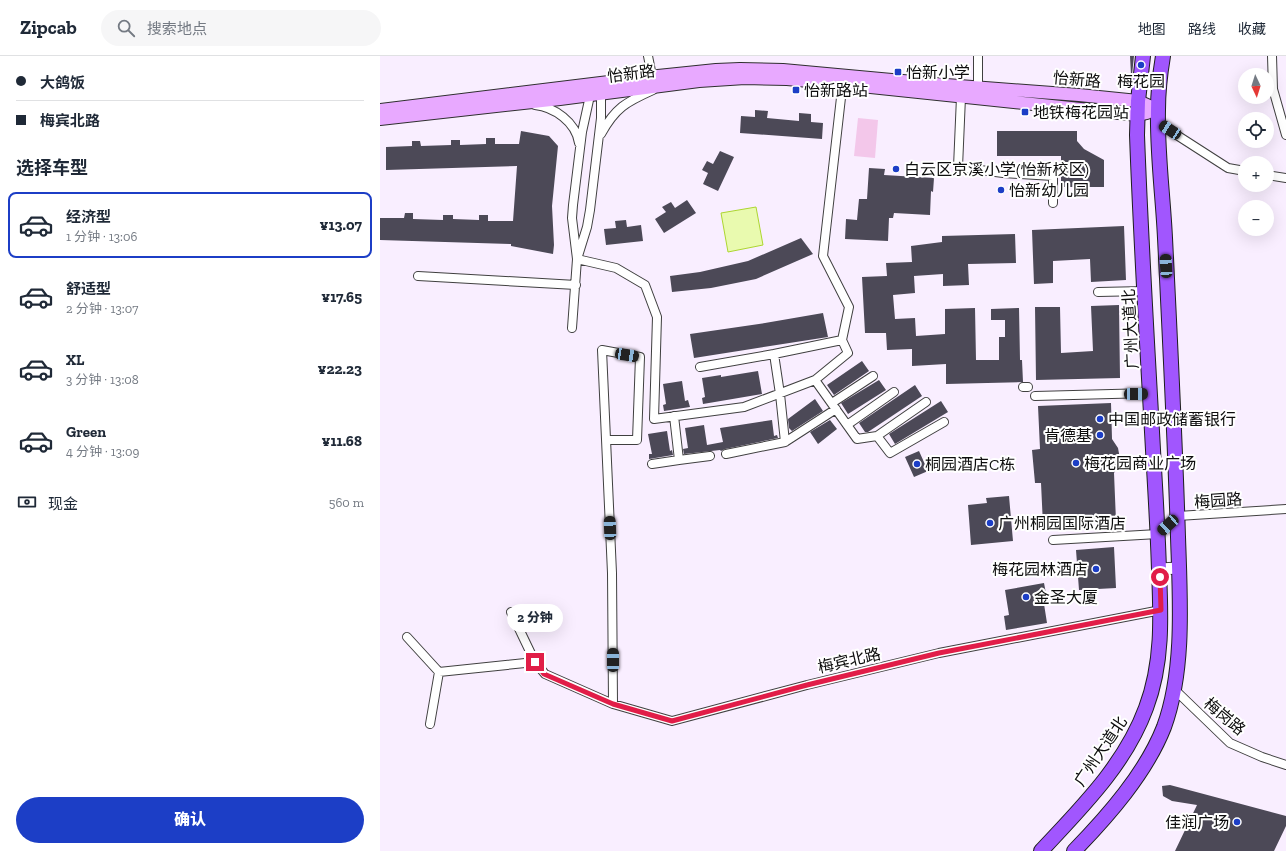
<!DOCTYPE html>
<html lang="zh">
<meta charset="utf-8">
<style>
body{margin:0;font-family:"Zilla Slab","Noto Sans SC",serif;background:#f6f6f7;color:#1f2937;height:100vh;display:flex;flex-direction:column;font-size:15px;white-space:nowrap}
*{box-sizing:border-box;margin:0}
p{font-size:13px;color:#747a83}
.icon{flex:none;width:22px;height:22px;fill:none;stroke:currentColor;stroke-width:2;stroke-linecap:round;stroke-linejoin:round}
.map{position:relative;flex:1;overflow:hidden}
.sheet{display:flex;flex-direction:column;background:#fff;width:380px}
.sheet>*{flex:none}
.hud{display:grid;align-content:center;height:88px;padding:0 16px;background:#fff}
.needle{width:26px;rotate:176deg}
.tools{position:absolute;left:858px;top:12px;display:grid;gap:8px}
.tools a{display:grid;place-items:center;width:36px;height:36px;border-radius:50%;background:#fff;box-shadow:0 4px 16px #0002;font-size:20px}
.end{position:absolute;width:18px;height:18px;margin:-9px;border:5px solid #e11d48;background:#fff;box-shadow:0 0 0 2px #fff}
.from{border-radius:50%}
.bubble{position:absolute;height:28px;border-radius:14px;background:#fff;box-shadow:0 4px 16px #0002;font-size:13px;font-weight:800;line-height:28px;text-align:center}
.car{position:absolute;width:12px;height:24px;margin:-12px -6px;border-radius:5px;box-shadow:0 0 3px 1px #0007;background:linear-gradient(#222 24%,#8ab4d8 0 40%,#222 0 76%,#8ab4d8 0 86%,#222 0)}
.hud b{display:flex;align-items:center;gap:14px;height:38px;font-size:15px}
.hud b+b{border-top:1px solid #e0e1e3}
.hud i{width:10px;height:10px;background:#1f2937}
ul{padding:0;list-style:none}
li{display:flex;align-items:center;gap:12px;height:66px;margin:0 8px 6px;padding:0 8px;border:2px solid transparent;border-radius:8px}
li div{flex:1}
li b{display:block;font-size:15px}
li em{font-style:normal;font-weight:800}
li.active{border-color:#1c3ec6}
li>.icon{width:36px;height:36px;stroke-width:1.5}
h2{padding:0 16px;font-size:18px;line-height:48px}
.pay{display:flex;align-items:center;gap:10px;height:44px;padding:0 16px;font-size:15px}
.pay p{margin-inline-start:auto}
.action{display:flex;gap:8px;margin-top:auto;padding:8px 16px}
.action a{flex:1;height:46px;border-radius:24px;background:#1c3ec6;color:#fff;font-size:16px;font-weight:800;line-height:46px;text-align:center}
header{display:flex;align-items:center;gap:24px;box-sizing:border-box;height:56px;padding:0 20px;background:#fff;border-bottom:1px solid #e0e1e3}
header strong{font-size:19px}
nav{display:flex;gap:22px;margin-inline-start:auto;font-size:14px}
.search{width:280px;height:36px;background:#f6f6f7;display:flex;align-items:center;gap:10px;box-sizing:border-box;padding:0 14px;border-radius:22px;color:#747a83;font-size:15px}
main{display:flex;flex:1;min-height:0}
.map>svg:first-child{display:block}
.pitch{fill:#f3c7ea}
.water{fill:#e9faaf;stroke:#add631}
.building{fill:#4c4957}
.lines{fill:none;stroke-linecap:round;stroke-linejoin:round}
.minor-casing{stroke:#404040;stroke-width:10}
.tertiary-casing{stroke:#404040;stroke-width:13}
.secondary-casing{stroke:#2f2f2f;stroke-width:14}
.trunk-casing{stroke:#1e1e1e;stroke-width:16}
.minor{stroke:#fff;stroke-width:8}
.tertiary{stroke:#fff;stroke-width:11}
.secondary{stroke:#e8a9ff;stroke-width:12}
.trunk{stroke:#a156fe;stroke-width:14}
.route{stroke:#e11d48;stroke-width:5}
.poi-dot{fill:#1c3ec6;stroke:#fff;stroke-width:1.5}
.labels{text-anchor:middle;stroke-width:4;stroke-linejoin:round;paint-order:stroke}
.poi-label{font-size:16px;fill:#0d0d0d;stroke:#fff;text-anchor:start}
.street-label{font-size:16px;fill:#0d0d0d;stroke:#fff}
</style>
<header>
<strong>Zipcab</strong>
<div class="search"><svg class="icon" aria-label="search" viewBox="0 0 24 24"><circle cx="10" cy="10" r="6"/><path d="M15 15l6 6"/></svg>搜索地点</div>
<nav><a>地图</a><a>路线</a><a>收藏</a></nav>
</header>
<main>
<section class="sheet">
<div class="hud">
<b><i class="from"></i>大鸽饭</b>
<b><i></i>梅宾北路</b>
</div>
<h2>选择车型</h2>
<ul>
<li class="active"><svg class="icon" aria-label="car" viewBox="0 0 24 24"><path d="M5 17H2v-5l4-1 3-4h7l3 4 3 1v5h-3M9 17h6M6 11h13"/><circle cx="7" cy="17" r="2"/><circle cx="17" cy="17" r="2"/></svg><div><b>经济型</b><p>1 分钟 · 13:06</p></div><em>¥13.07</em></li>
<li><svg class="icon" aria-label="car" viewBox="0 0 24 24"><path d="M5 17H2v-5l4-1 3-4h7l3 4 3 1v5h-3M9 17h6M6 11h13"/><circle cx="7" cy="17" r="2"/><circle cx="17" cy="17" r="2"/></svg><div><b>舒适型</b><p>2 分钟 · 13:07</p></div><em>¥17.65</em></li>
<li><svg class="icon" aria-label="car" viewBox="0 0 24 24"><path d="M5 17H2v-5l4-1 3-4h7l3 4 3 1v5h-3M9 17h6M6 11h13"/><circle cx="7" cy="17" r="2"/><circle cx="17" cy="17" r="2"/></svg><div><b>XL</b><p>3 分钟 · 13:08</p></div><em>¥22.23</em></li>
<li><svg class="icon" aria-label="car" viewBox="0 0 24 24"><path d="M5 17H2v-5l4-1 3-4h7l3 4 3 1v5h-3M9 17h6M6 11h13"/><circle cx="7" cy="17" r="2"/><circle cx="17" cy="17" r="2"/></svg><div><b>Green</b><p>4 分钟 · 13:09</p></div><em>¥11.68</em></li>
</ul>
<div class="pay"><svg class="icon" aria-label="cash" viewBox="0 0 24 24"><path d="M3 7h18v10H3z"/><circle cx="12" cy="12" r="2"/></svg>现金<p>560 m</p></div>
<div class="action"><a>确认</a></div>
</section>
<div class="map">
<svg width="906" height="795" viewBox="0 0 906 795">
<rect width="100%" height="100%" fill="#f9eeff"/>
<path class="pitch" d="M478,62L498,64L495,102L474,100Z"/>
<path class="water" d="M376,151L383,189L348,196L341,157Z"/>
<path class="building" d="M750,0H754L752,19H751Z
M375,54L388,55L387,62L419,65V57L431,58V66L443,67L442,83L360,77L361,60L375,61Z
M141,75L169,80L178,90L172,150L174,189L173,198L131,190V188L0,184V162H24L25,157H33V163L63,164V159H73V163L99,164V159H108V165H133L137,110L6,114V91L32,90V85H40L41,90L71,89V84H80V89L106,88V82H115V88H139Z
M617,75H697V85L704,93L724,104V131H681V100H617Z
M340,95L354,101L338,135L323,128L328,117L322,114L327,105L333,108Z
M489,112L505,113L504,119L554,122L553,136L551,135L550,159L514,157L513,162H509L508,185L465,183L466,163L477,164L479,143H487Z
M307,144L316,157L284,177L275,163L286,156L282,151L291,146L295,152Z
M246,164L247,171L261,169L263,185L226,189L224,173L236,172L235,165Z
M744,170L746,224L711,226L710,203L673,205V227L654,228L652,174Z
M635,178L636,207L588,208L589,229L563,230V218L534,220L535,237L513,239L515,263L535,262L536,280L565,278V253L595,252L596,304H619V281H625V264H611V253L639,252L640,304H642L643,326L566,328V308L532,310V293L507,294L506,277H485L482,221L507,220L506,207L532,206L531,190L562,186V180Z
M421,182L433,198L376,223L331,232L292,236L290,220L320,216L368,205Z
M739,249L740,322L656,324L655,251H680L681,297L713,295L711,250Z
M443,257L448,281L314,302L310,278L385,267Z
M482,305L489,315L454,339L447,329Z
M378,315L382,338L323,348L322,342L325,341L322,322L341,319V321Z
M499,324L506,334L468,358L461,347Z
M302,325L305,345L308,344L310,351L284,355L283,349L286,348L283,328Z
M535,329L542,340L488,376H485L479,367Z
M435,343L443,355L412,375L409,372L408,363Z
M561,345L568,356L515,388L509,378Z
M731,347L732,383L738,392L740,403L738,410L734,417L736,465L663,469L661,427H655L652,394L660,393L658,350Z
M392,364L394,380L397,379L398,382L345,393L341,395L340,394L304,398L303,393L308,392L305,372L324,369L327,389L343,386L340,372Z
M450,364L457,373L438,388L430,376Z
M287,375L290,395L292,394L293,399L269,403V398H272L268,378Z
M539,395L548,415L534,421L525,401Z
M629,440L633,485L591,489L588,449L607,447L606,442Z
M734,491L736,532L699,534L696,494Z
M664,527L668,548H664L667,567L626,574L624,560L629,559L625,534Z
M790,729L906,760V770L894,795H795L817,749L792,745L783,740L782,730Z"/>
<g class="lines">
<g class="minor-casing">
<path id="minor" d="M268,0L272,20
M598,0V32
M892,0L893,33L906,79
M581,41L578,111L623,117L673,120V147
M155,49C174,51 196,66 199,87
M778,67L848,112L865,115
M221,78C235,52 246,46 273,34
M887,119L906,122
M198,200L207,171L210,154L221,62V37L219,35
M197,203L236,212L265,229L277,261L274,363L364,351L435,324L468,297L462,284L469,251L443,200L463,24
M38,220L196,229
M718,236L765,235
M192,272L197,203L192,162L193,149L202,76L211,35
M320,311L394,298
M435,324L477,383L497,380L510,397L564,366
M643,331H648
M655,340L770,337
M452,347L493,320
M456,353L405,386L400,338L394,298L462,284
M294,360L299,404L330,400
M467,369L514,336
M497,380L546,346
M227,384H257L260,301L222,294L232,517L233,648
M346,398L405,386
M272,408L299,404
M673,484L778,478L798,460L906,453
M131,556L155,606L165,618L233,648L292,665L427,629L559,597L781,554
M27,581L59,616
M59,616L155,606
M794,633L850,687L882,701L906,709
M50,668L59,616"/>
</g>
<g class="tertiary-casing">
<path id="tertiary" d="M779,513L799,512"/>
</g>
<g class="secondary-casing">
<path id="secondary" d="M0,54L278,20L336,14L360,13L403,14L566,29L699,39L758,45L778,54
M0,63L180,43L319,25L365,22L407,23L462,28L758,59L767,57"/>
</g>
<g class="trunk-casing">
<path id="trunk" d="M661,795C701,752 745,709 766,652C783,607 781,561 779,514C778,480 776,446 774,412C768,301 761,190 757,79L758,45L763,0
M694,795C728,760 766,717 784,671C805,613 800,543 798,481C795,382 790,282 785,182C783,140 777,97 778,54C778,36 780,18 783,0"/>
</g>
<use href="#minor" class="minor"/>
<use href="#tertiary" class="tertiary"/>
<use href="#secondary" class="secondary"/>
<use href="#trunk" class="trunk"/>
</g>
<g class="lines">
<path class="route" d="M155,606L164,618L233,648L292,665L427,629L559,597L781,554L780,521"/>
</g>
<g class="poi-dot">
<circle cx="761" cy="9" r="4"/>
<rect x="514" y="12" width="8" height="8" rx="2"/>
<rect x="412" y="30" width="8" height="8" rx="2"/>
<rect x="641" y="52" width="8" height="8" rx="2"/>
<circle cx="516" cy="113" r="4"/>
<circle cx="621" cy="134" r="4"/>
<circle cx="720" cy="363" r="4"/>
<circle cx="720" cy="379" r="4"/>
<circle cx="696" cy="407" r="4"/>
<circle cx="537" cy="408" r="4"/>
<circle cx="610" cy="467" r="4"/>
<circle cx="716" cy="513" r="4"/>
<circle cx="646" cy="541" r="4"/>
<circle cx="857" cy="766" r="4"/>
</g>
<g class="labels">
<g class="poi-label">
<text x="526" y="22">怡新小学</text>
<text x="761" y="31" text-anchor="middle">梅花园</text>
<text x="424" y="40">怡新路站</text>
<text x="653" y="62">地铁梅花园站</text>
<text x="524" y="119">白云区京溪小学(怡新校区)</text>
<text x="629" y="140">怡新幼儿园</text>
<text x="728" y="369">中国邮政储蓄银行</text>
<text x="712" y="385" text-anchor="end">肯德基</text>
<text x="704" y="413">梅花园商业广场</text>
<text x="545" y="414">桐园酒店C栋</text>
<text x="618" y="473">广州桐园国际酒店</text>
<text x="708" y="519" text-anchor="end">梅花园林酒店</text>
<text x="654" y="547">金圣大厦</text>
<text x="849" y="772" text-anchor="end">佳润广场</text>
</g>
<g class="street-label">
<text transform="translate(251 17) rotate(-7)" y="6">怡新路</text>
<text transform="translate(697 23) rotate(5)" y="6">怡新路</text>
<text transform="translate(750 273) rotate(-93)" y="6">广州大道北</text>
<text transform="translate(838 444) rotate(-4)" y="6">梅园路</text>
<text transform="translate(469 604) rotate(-13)" y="6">梅宾北路</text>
<text transform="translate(845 660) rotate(40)" y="6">梅岗路</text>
<text transform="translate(720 695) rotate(-56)" y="6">广州大道北</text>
</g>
</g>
</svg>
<div class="tools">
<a><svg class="needle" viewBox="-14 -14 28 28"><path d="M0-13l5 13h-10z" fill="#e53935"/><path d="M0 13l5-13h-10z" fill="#747a83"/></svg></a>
<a><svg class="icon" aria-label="locate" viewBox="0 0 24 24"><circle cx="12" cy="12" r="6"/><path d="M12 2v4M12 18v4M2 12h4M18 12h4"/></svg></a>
<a>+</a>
<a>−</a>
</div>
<i class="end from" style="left:780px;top:521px"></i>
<i class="end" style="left:155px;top:606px"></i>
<div class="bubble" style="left:127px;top:548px;width:56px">2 分钟</div>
<i class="car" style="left:790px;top:74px;rotate:303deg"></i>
<i class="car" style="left:786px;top:210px;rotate:357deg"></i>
<i class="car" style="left:247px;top:299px;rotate:99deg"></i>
<i class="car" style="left:756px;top:338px;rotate:89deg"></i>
<i class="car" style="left:788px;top:469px;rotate:228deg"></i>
<i class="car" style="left:230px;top:472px;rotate:358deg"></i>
<i class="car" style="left:233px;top:604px;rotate:0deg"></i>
</div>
</main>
